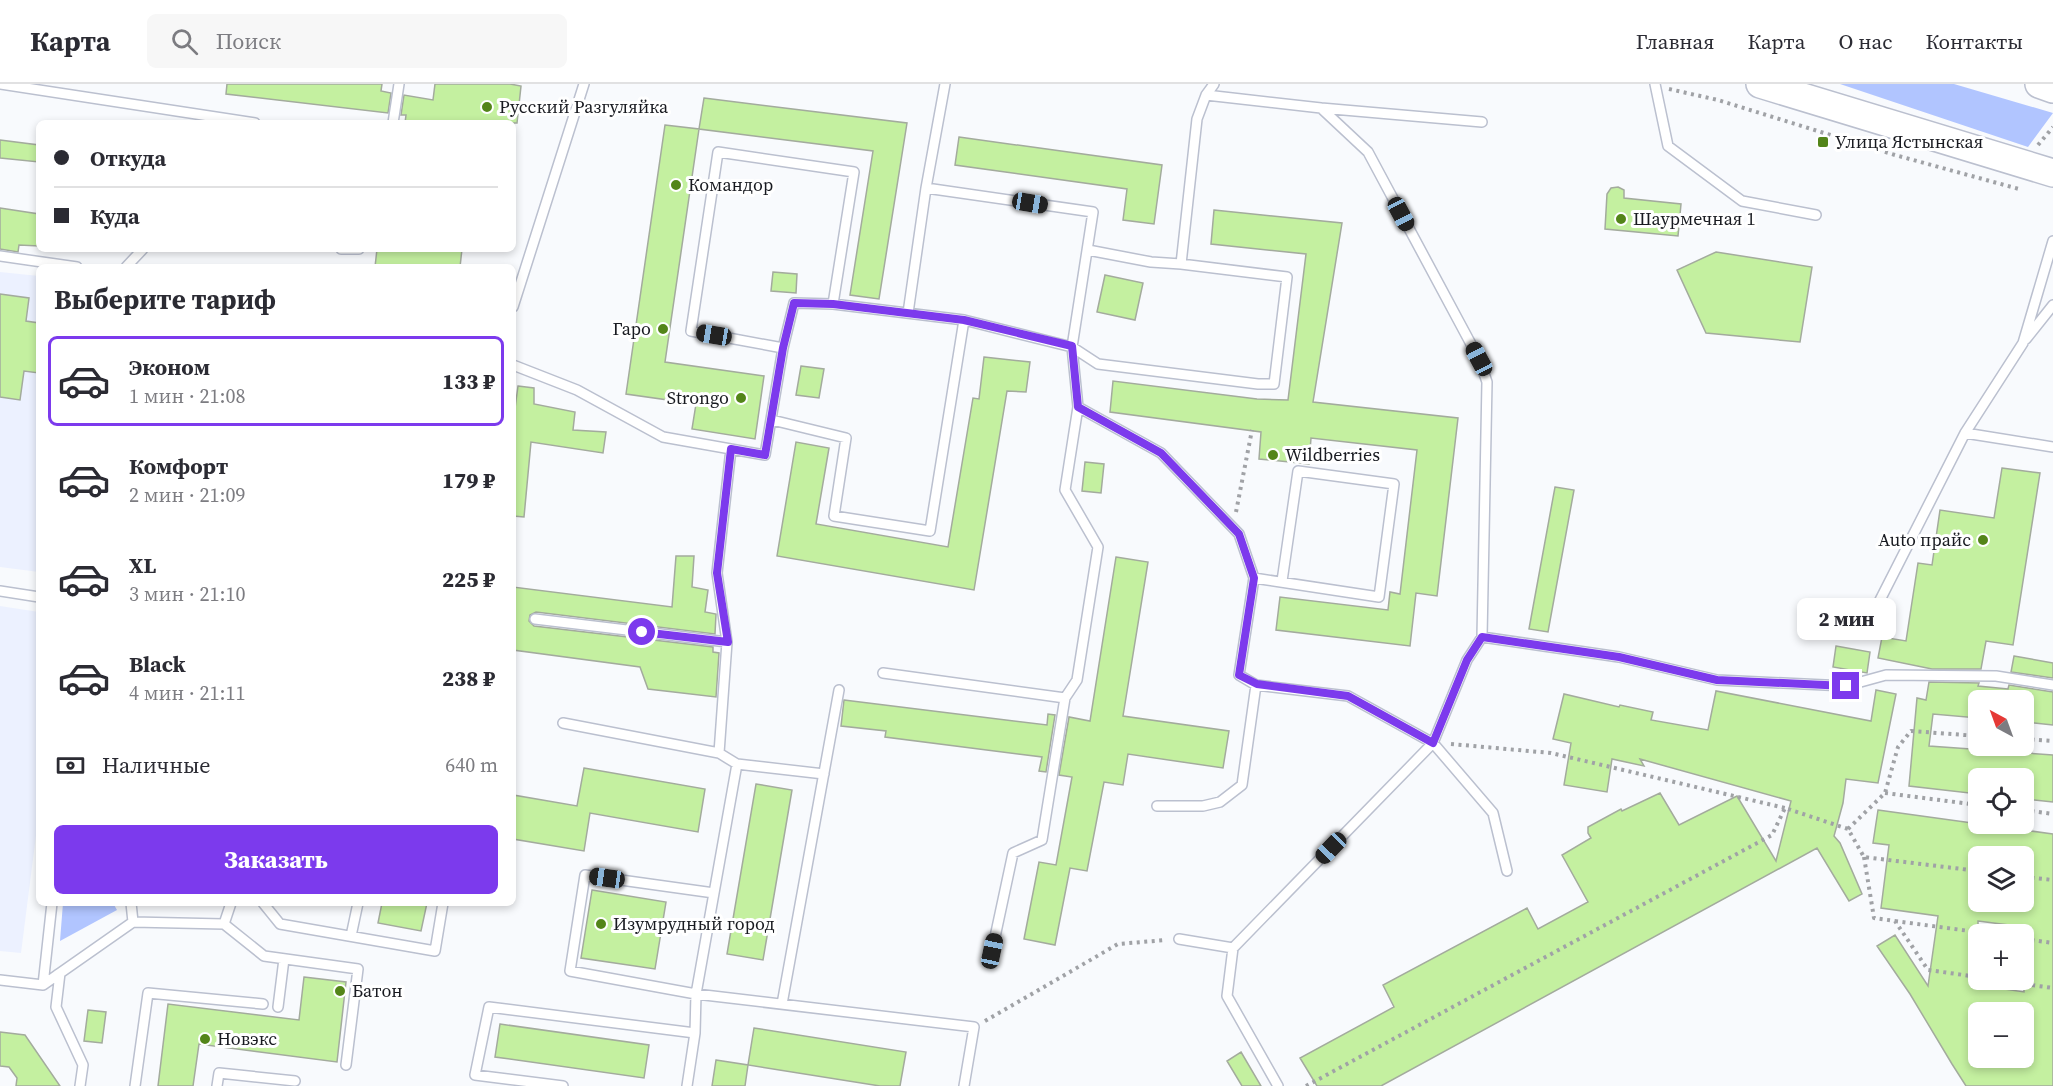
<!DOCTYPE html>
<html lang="ru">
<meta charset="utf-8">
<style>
body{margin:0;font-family:"Source Serif 4",serif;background:#f7f7f7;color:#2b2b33;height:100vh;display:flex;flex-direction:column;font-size:22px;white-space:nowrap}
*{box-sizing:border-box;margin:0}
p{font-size:20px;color:#7c7c81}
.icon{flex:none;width:33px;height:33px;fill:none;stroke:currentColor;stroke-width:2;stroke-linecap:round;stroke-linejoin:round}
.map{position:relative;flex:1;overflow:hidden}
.panel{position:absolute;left:36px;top:180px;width:480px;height:642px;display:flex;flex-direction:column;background:#fff;border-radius:9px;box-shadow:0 3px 9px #0003}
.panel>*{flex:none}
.hud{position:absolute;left:36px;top:36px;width:480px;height:132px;border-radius:9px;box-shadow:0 3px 9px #0003;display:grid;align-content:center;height:132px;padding:0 18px;background:#fff}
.needle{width:39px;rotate:319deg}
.controls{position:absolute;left:1968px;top:606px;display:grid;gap:12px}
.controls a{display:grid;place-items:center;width:66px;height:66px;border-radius:9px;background:#fff;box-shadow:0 3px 9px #0003;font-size:30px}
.end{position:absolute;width:27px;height:27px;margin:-14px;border:8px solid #7c3aed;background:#fff;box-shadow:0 0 0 3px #fff}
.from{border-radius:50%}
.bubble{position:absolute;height:42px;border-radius:9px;background:#fff;box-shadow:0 3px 9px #0003;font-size:20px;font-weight:800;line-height:42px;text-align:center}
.car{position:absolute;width:18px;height:36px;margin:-18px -9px;border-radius:8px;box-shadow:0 0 4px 2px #0007;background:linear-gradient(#222 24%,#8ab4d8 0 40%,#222 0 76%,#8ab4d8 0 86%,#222 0)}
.hud b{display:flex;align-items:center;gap:21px;height:57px;font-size:22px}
.hud b+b{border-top:2px solid #e1e1e2}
.hud i{width:15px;height:15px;background:#2b2b33}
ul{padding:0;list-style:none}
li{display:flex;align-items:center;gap:18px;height:90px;margin:0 12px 9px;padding:0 6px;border:3px solid transparent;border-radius:9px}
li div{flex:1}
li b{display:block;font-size:22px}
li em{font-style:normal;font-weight:800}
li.current{border-color:#7c3aed}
li>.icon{width:54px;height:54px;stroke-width:1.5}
h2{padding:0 18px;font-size:27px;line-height:72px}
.pay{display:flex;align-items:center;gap:15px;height:66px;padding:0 18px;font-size:22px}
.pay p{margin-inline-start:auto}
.cta{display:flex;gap:12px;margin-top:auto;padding:12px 18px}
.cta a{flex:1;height:69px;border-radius:9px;background:#7c3aed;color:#fff;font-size:24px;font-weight:800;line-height:69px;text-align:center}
header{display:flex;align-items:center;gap:36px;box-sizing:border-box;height:84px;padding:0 30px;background:#fff;border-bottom:2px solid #e1e1e2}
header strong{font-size:28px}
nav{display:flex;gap:33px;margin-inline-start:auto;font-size:21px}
.search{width:420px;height:54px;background:#f7f7f7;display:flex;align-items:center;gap:15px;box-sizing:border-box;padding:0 21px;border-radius:9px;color:#7c7c81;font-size:22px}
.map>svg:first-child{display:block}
.built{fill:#ecf1ff}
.green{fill:#b1c5ff}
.building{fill:#c4f0a0;stroke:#a3ab9d;stroke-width:1.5;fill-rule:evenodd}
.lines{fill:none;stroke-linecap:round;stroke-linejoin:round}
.service-casing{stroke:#bbc0cf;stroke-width:12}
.secondary-casing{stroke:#bbc0cf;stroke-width:30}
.path{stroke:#a0a2a6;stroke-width:4;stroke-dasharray:3 4.5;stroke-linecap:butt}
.service{stroke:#fff;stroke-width:9}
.secondary{stroke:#fff;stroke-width:27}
.route{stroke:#7c3aed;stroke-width:8}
.poi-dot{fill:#538519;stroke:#fff;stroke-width:2}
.labels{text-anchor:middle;stroke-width:6;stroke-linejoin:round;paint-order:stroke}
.poi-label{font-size:18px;fill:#181a20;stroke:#fff;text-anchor:start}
</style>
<header>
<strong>Карта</strong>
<div class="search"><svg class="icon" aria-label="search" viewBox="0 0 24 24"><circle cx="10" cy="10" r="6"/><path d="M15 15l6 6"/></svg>Поиск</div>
<nav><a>Главная</a><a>Карта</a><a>О нас</a><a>Контакты</a></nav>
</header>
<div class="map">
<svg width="2053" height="1002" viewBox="0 0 2053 1002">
<rect width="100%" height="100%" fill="#f8fafd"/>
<path class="built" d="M0,188L39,192V488L0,483Z
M0,522L39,528V728L21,869L0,867Z"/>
<path class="green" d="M1840,0H1954L2053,29L2028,63Z
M63,819H113L117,826L60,857Z"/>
<path class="building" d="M227,0H382L381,7L391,9L388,29L226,10Z
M435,0H510L521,2L517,39H405L406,31H401L404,11L433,16Z
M704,14L907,39L879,215L850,211L873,67L699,45Z
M665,41L699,45L665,278L764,292L755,355L692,345L696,320L626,310Z
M959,53L1162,81L1154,140L1123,136L1127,105L955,81Z
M0,56L39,61V78L0,74Z
M1618,103L1624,106V114L1681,120L1678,152L1605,145L1607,110L1611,104Z
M0,124L39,130V162L19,161L18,168L0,165Z
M1214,126L1342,139L1313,318L1458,334L1437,512L1416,509L1410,562L1276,546L1280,513L1388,526L1390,508L1400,510L1417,366L1311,354L1309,380L1259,375L1261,348L1110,328L1113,297L1257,315L1288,316L1306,170L1211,160Z
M377,165H462L460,183H375Z
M1716,168L1812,183L1800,258L1706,249L1677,186Z
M773,188L797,190L796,209L771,207Z
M1105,191L1143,199L1135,236L1097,228Z
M0,210L29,214L26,237L39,239V289L24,287L20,316L0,313Z
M984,273L1030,278L1026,308L1007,307L974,506L777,472L796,358L829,364L816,440L948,463L973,314L979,315Z
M801,282L824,285L819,314L796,311Z
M518,302L534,304V320L575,328L573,346L606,348L603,369L531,358L524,433L513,432V339Z
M1085,378L1104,380L1101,409L1082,407Z
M2002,384L2040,389L2013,561L1986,557L1981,585H1932L1878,574L1882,553L1906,557L1918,479L1932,481L1940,426L1994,434Z
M1555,403L1574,406L1548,548L1529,545Z
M676,472H694L692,503L708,506L705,528L716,530L715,550L536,528L530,531L529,537L534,542L713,563V568L719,569L716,613L648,605L640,583L513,566V503L672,523Z
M1116,473L1148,478L1123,632L1229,647L1223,684L1128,670L1123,701L1104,698L1087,787L1070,784L1055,861L1024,855L1039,778L1056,781L1072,693L1059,691L1069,633L1090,637Z
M1836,562L1870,568L1867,589L1833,583Z
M2014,572L2053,579V594L2011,588Z
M1929,598L1979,599L1978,602L2008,605L2009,601L2053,608V641L2024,638V616H1978V634L1933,630L1929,662L2053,671V718L2024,715V694H1978V710L1909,702L1917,614L1926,616Z
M1876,606L1896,610L1878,699L1846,695L1843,719L1834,752L1840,759L1862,810L1849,817L1817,764L1381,1002H1317L1300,974L1394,923L1383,901L1527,824L1538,845L1588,818L1562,771L1591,754L1588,749V743L1621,725L1622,727L1660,709L1679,741L1737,712L1776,777L1791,717L1640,675L1644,682L1612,675L1607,708L1564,701L1571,659L1553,655L1564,610L1619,623L1620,621L1653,628L1651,636L1708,646L1716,607L1871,637Z
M844,616L1047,641L1048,630L1055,631L1046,688L1039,687L1042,673L885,653L886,647L841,642Z
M584,684L705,705L698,748L590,729L584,767L513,755V711L577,722Z
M756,700L792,706L763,876L727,870Z
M1878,726L2053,750V1002H1966L1952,980L1910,910L1877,862L1895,851L1928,902L1938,832L1881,824L1889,761L1873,759ZM1978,772H2024V818H1978ZM1978,837L2024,843V908L1978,901ZM1978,928H2024V974H1978Z
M592,806L666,818L655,885L581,874Z
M382,819H427L421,847L378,839Z
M304,893L346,898L337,978L199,960L193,1002H158L168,920L299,936Z
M88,926L106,928L102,959L84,957Z
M500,940L649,961L644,994L495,973Z
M754,944L906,968L900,1002H880L748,981Z
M0,948L25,951L60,1002H16L17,994L9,983L0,982Z
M1241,968L1261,1002H1242L1227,977Z
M716,976L748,981L745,1002H712Z"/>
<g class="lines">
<g class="service-casing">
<path id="service" d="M0,0L255,39
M1655,0L1668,62L1742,117L1816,131
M1321,24L1482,38
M393,39L399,0
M926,104L1093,128L1072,263L1078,323L1161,369L1239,450L1254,494L1239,591L1256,601L1348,612L1433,659L1493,729L1507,787
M341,165H359
M1088,166L1151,178L1181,180L1197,35L1206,11L1214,0
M0,172L77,183
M126,183L143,165
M513,223L584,0
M908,229L926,104L945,0
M2026,255L2053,221
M783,264L691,247L718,68L854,88L833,220
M513,281L577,306L663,353L765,371L783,264L794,219L833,220L964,236L1072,263L1098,280L1258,300H1274L1287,193L1181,180
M772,336L846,354L834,432L930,447L964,236
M1965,349L2053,363
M1254,494L1379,513L1394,400L1298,387L1282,497
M0,507L39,513
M1878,520L1965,349L2023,259L2053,157
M535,535L727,558
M1482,553L1619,573L1717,596L1846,602L1886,591L1996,592L2053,601
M883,589L1065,614
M563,639L719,669L737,680L824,690
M719,669L727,558L717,489L731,365
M1157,722H1203L1220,718L1242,701L1256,601
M714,809L585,791L570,887L696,910L974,943L964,1002
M131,819L133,838
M263,819L280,840L435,867L443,819
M224,840L264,872L358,885L346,981
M351,852L358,819
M1179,855L1233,864L1433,659L1467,576L1482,553L1487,298L1479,275L1368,68L1321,24L1206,11
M1233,864L1227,912L1278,1002
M992,867L1013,769L1042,756L1065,614L1077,596L1098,463L1065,406L1078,323
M57,891L60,889L56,923L83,981L80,1002
M0,896L43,901L133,838L224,840L231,819
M43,901L52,819
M782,920L839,606
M278,923L284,875
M135,1002L148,909L263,920
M217,1002L219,989L295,997
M563,1002L475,991L489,923L695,949
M687,1002L695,949L696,910L737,680"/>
</g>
<g class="secondary-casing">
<path id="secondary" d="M1760,0L2053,89
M2039,0L2053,5"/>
</g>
<path class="path" d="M1669,5L1718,16L1895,71L2019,105
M2038,61L2053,43
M1236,428L1252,346
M2024,655L2053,657
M1451,660L1551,669L1785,724
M1885,709L1978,721
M2024,726L2053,730
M1848,745L1885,709L1898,663L1911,647L1978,652
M1864,773L1874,834L1895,837L1928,886L1978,893
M2024,793L2053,796
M1895,837L1992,850
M2024,855L2053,859
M1995,896L2053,904
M985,937L1118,860L1166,856
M1306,1002L1772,751L1785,724L1848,745L1864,773L1978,787"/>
<use href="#service" class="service"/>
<use href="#secondary" class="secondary"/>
</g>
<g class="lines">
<path class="route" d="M642,548L728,558L717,489L731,365L765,371L783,264L794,219L833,220L964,236L1072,262L1078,323L1161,369L1239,450L1254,494L1239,591L1257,600L1348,612L1433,659L1467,576L1482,553L1619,573L1717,596L1846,602"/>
</g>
<g class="poi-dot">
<circle cx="487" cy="23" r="6"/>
<rect x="1817" y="52" width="12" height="12" rx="3"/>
<circle cx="676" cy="101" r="6"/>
<circle cx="1621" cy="135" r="6"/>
<circle cx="663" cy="245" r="6"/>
<circle cx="741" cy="314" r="6"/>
<circle cx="1273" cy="371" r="6"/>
<circle cx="1983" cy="456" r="6"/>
<circle cx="601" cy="840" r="6"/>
<circle cx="340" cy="907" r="6"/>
<circle cx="205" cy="955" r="6"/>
</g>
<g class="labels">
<g class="poi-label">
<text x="499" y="29">Русский Разгуляйка</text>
<text x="1835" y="64">Улица Ястынская</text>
<text x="688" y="107">Командор</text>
<text x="1633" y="141">Шаурмечная 1</text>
<text x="651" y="251" text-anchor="end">Гаро</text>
<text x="729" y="320" text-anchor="end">Strongo</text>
<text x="1285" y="377">Wildberries</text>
<text x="1971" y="462" text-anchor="end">Auto прайс</text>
<text x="613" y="846">Изумрудный город</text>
<text x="352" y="913">Батон</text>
<text x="217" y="961">Новэкс</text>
</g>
</g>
</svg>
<div class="controls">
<a><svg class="needle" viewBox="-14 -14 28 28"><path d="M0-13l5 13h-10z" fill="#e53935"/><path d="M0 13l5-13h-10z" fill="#7c7c81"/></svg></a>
<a><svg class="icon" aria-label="locate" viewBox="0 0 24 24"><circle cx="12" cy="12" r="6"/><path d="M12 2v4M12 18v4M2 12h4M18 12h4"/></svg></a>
<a><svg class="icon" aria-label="layers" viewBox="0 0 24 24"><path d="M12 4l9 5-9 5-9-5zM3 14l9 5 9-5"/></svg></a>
<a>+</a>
<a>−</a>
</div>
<i class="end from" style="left:642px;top:548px"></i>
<i class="end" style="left:1846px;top:602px"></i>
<div class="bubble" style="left:1797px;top:514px;width:99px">2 мин</div>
<i class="car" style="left:1030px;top:119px;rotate:99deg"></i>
<i class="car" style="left:1401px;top:130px;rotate:152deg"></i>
<i class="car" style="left:714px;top:251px;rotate:280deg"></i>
<i class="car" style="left:1479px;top:275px;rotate:332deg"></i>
<i class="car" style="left:1331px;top:764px;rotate:224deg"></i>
<i class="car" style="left:607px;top:794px;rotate:278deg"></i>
<i class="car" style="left:992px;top:867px;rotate:12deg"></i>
<div class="hud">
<b><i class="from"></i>Откуда</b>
<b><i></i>Куда</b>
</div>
<section class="panel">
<h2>Выберите тариф</h2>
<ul>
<li class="current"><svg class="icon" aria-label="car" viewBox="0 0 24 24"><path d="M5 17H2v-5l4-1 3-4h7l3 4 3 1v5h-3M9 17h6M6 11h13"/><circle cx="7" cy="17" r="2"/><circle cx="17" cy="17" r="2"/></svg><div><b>Эконом</b><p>1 мин · 21:08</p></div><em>133 ₽</em></li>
<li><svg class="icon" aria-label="car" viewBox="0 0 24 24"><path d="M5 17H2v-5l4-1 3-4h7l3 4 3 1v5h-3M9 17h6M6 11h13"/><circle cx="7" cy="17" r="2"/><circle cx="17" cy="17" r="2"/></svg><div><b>Комфорт</b><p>2 мин · 21:09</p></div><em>179 ₽</em></li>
<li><svg class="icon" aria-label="car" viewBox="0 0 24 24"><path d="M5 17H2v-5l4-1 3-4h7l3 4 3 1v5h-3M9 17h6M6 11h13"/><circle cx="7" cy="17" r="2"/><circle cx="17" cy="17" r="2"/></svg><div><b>XL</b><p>3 мин · 21:10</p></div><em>225 ₽</em></li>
<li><svg class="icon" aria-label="car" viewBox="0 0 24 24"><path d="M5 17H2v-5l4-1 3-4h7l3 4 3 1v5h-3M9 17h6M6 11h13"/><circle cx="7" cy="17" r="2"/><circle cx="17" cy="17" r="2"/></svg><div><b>Black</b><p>4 мин · 21:11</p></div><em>238 ₽</em></li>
</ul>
<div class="pay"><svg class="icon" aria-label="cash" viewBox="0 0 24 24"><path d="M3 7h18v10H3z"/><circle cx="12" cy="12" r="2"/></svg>Наличные<p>640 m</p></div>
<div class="cta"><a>Заказать</a></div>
</section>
</div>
